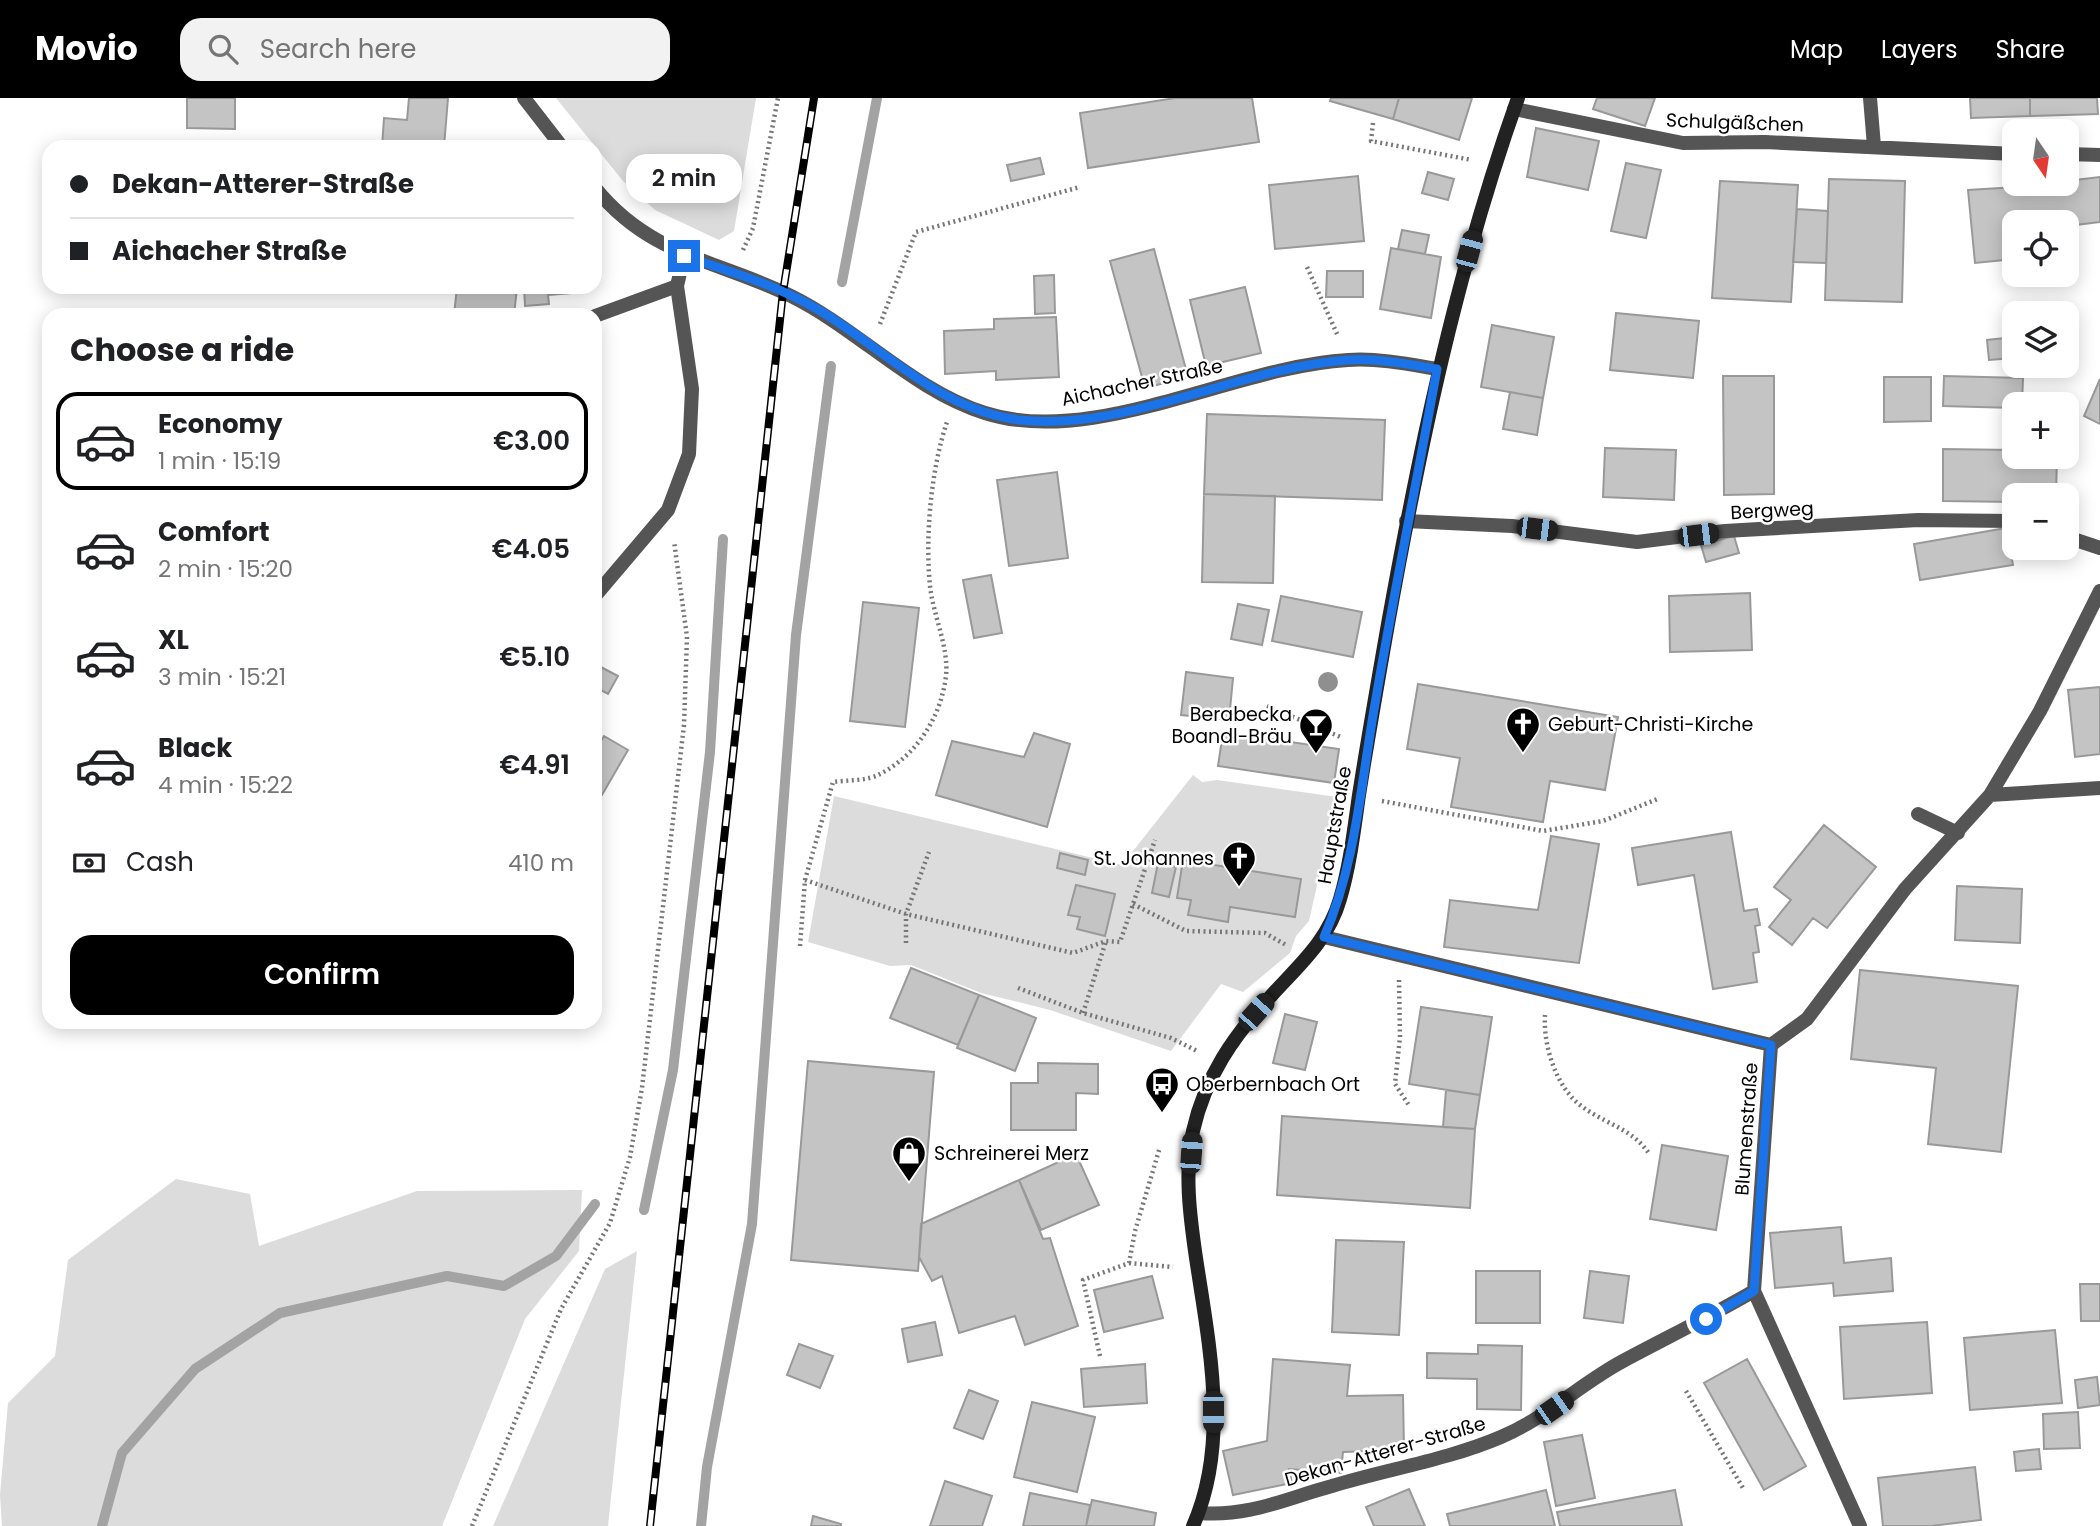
<!DOCTYPE html>
<meta charset="utf-8">
<style>
body{margin:0;font-family:Poppins,sans-serif;background:#f2f2f2;color:#202124;height:100vh;display:flex;flex-direction:column;font-size:26px;white-space:nowrap}
*{box-sizing:border-box;margin:0}
p{font-size:23px;color:#757577}
.icon{flex:none;width:38px;height:38px;fill:none;stroke:currentColor;stroke-width:2;stroke-linecap:round;stroke-linejoin:round}
.map{position:relative;flex:1;overflow:hidden}
.panel{position:absolute;left:42px;top:210px;width:560px;height:721px;display:flex;flex-direction:column;background:#fff;border-radius:21px;box-shadow:0 4px 18px #0003}
.panel>*{flex:none}
.guide{position:absolute;left:42px;top:42px;width:560px;height:154px;border-radius:21px;box-shadow:0 4px 18px #0003;display:grid;align-content:center;height:154px;padding:0 28px;background:#fff}
.needle{width:46px;rotate:167deg}
.fabs{position:absolute;left:2002px;top:21px;display:grid;gap:14px}
.fabs a{display:grid;place-items:center;width:77px;height:77px;border-radius:14px;background:#fff;box-shadow:0 4px 18px #0003;font-size:35px}
.end{position:absolute;width:32px;height:32px;margin:-16px;border:9px solid #1a73e8;background:#fff;box-shadow:0 0 0 4px #fff}
.from{border-radius:50%}
.bubble{position:absolute;height:49px;border-radius:21px;background:#fff;box-shadow:0 4px 18px #0003;font-size:23px;font-weight:600;line-height:49px;text-align:center}
.car{position:absolute;width:21px;height:42px;margin:-21px -10px;border-radius:9px;box-shadow:0 0 5px 2px #0007;background:linear-gradient(#222 24%,#8ab4d8 0 40%,#222 0 76%,#8ab4d8 0 86%,#222 0)}
.guide b{display:flex;align-items:center;gap:24px;height:66px;font-size:26px}
.guide b+b{border-top:2px solid #e0e0e0}
.guide i{width:18px;height:18px;background:#202124}
ul{padding:0;list-style:none}
li{display:flex;align-items:center;gap:21px;height:98px;margin:0 14px 10px;padding:0 14px;border:4px solid transparent;border-radius:21px}
li div{flex:1}
li b{display:block;font-size:26px}
li em{font-style:normal;font-weight:600}
li.on{border-color:#000}
li>.icon{width:63px;height:63px;stroke-width:1.5}
h2{padding:0 28px;font-size:32px;line-height:84px}
.pay{display:flex;align-items:center;gap:18px;height:77px;padding:0 28px;font-size:26px}
.pay p{margin-inline-start:auto}
.action{display:flex;gap:14px;margin-top:auto;padding:14px 28px}
.action a{flex:1;height:80px;border-radius:21px;background:#000;color:#fff;font-size:28px;font-weight:600;line-height:80px;text-align:center}
header{display:flex;align-items:center;gap:42px;box-sizing:border-box;height:98px;padding:0 35px;background:#000;color:#fff}
header strong{font-size:33px}
nav{display:flex;gap:38px;margin-inline-start:auto;font-size:24px}
.search{width:490px;height:63px;background:#f2f2f2;display:flex;align-items:center;gap:18px;box-sizing:border-box;padding:0 24px;border-radius:21px;color:#757577;font-size:26px}
.map>svg:first-child{display:block}
.green{fill:#dcdcdc}
.lines{fill:none;stroke-linecap:round;stroke-linejoin:round}
.stream{stroke:#a3a3a3;stroke-width:10}
.building{fill:#c4c4c4;stroke:#999;stroke-width:2}
.path{stroke:#777;stroke-width:4.5;stroke-dasharray:2 3.5;stroke-linecap:butt}
.lane{stroke:#555;stroke-width:14}
.street{stroke:#555;stroke-width:14}
.secondary{stroke:#222;stroke-width:14}
.rail-casing{stroke:#000;stroke-width:8}
.rail{stroke:#fff;stroke-width:5;stroke-dasharray:16;stroke-linecap:butt}
.tree{fill:#8f8f8f}
.route{stroke:#1a73e8;stroke-width:9}
.labels{text-anchor:middle;stroke-width:5;stroke-linejoin:round;paint-order:stroke}
.street-label{font-size:19px;fill:#000;stroke:#fff}
.poi-label{font-size:19px;fill:#000;stroke:#fff;text-anchor:start}
</style>
<header>
<strong>Movio</strong>
<div class="search"><svg class="icon" aria-label="search" viewBox="0 0 24 24"><circle cx="10" cy="10" r="6"/><path d="M15 15l6 6"/></svg>Search here</div>
<nav><a>Map</a><a>Layers</a><a>Share</a></nav>
</header>
<div class="map">
<svg width="2100" height="1428" viewBox="0 0 2100 1428">
<rect width="100%" height="100%" fill="#fff"/>
<path class="green" d="M556,0H756L734,133L719,142L655,112L623,83Z
M1193,677L1202,684L1217,682L1337,699L1309,823L1296,838L1290,855L1243,894L1221,886L1171,953L1050,912L981,895L911,867L890,868L808,844L834,698L1122,767Z
M176,1081L250,1096L259,1148L417,1093L582,1092L579,1153L525,1221L442,1428H2L0,1397L8,1305L55,1258L68,1162Z
M637,1153L608,1428H493L605,1171Z"/>
<g class="lines">
<path class="stream" d="M842,184L877,0
M644,1112L673,972L710,654L723,441
M102,1428L122,1355L195,1271L280,1215L447,1178L504,1188L556,1158L595,1106
M701,1428L707,1369L752,1126L796,537L831,268"/>
</g>
<path class="building" d="M187,0H235V31L187,30Z
M409,0H448L444,49H382L384,20L407,22Z
M1175,0H1252L1259,44L1088,70L1080,15Z
M1331,0H1399L1393,21L1330,3Z
M1399,0H1472L1459,42L1393,21Z
M1597,0H1655L1645,28L1593,11Z
M1970,0H2030V18L1971,20Z
M2030,0H2097L2098,16L2030,18Z
M1536,30L1599,43L1588,92L1527,79Z
M1040,60L1044,76L1011,83L1007,67Z
M1626,65L1661,72L1646,140L1611,133Z
M1428,74L1454,81L1448,102L1422,95Z
M1358,78L1364,143L1275,151L1269,87Z
M2100,79V124L2067,128V124H2014V161L1975,165L1968,92L2067,86V83Z
M1829,81L1905,83L1902,204L1825,202Z
M1720,83L1798,87L1791,204L1712,200Z
M1797,111L1828,113L1826,165L1793,164Z
M1402,132L1429,137L1425,156L1398,151Z
M1391,150L1441,159L1431,220L1380,211Z
M1154,151L1188,279L1145,290L1110,163Z
M1327,173H1363V199H1326Z
M1054,177L1055,215L1035,216L1034,178Z
M457,189L517,190L514,217H454Z
M524,189H571V195L548,197L549,206L525,208Z
M1245,189L1261,255L1206,268L1190,202Z
M1616,215L1699,223L1693,280L1610,272Z
M1056,219L1059,279L996,282V273L945,276L944,233L994,231V221Z
M1492,227L1554,239L1543,300L1481,289Z
M2014,239V260L1989,262L1987,242Z
M1723,278H1774V396L1724,397Z
M1944,278L2023,280L2022,306H2014V310L1943,308Z
M1884,279H1931V323L1884,324Z
M2100,281V326L2084,318Z
M1510,294L1543,300L1537,337L1503,331Z
M1207,316L1385,322L1382,402L1204,396Z
M1605,350L1676,352L1674,402L1603,399Z
M1943,351L2014,352V359H2057L2056,397H2014V404L1943,403Z
M1057,374L1068,460L1009,468L997,382Z
M1204,396L1275,398L1273,485L1202,484Z
M2006,430L2013,467L1920,482L1914,446Z
M1734,438L1739,455L1706,464L1701,447Z
M991,477L1002,535L974,540L963,482Z
M1750,495L1752,552L1670,554L1669,498Z
M1281,498L1362,514L1353,559L1272,543Z
M863,504L919,510L905,629L850,623Z
M1238,506L1269,512L1262,547L1231,541Z
M595,566L618,578L608,596L595,589Z
M1186,574L1233,580L1229,622L1181,617Z
M1418,586L1618,619L1605,692L1550,683L1543,724L1451,709L1460,660L1407,651Z
M2100,589V656L2075,659L2068,592Z
M1223,634L1339,651L1334,685L1218,668Z
M1034,635L1070,646L1047,729L936,697L952,643L1024,659Z
M604,638L628,652L602,697L595,693V653Z
M1824,727L1876,769L1827,830L1813,820L1792,847L1769,829L1791,802L1774,789Z
M1731,734L1744,813L1757,811L1760,827L1755,828L1759,854L1753,855L1757,884L1713,891L1694,777L1638,787L1632,750Z
M1551,738L1599,746L1579,865L1444,849L1450,802L1538,812Z
M1060,755L1088,762L1085,777L1057,770Z
M1183,762L1301,781L1295,819L1230,809L1228,824L1188,817L1191,802L1177,800Z
M1158,765L1176,769L1169,799L1152,795Z
M1076,787L1115,796L1105,838L1077,831L1080,819L1068,817Z
M1957,788L2022,791L2020,845L1955,842Z
M911,870L979,897L958,947L890,920Z
M1860,872L2018,888L2001,1054L1928,1046L1936,970L1851,961Z
M979,897L1036,920L1015,973L957,950Z
M1421,909L1492,919L1480,997L1409,986Z
M1285,916L1317,924L1305,972L1273,965Z
M808,963L934,974L918,1173L791,1162Z
M1038,965L1098,966V996L1076,995V1032H1011V985H1038Z
M1446,992L1480,997L1475,1031L1443,1029Z
M1282,1018L1475,1031L1470,1110L1277,1097Z
M1662,1047L1728,1058L1716,1132L1650,1121Z
M1076,1056L1099,1107L1041,1132L1019,1082Z
M1019,1082L1043,1141L1050,1140L1078,1228L1025,1247L1015,1218L959,1235L942,1178L932,1183L919,1159L921,1126Z
M1841,1129L1844,1165L1891,1160L1893,1193L1834,1198L1833,1185L1775,1190L1770,1135Z
M1336,1142L1404,1144L1399,1237L1332,1234Z
M1476,1173H1540V1225H1476Z
M1590,1173L1629,1178L1623,1225L1584,1220Z
M1152,1178L1163,1220L1104,1234L1094,1192Z
M2080,1186H2100V1223H2081Z
M935,1224L942,1257L908,1264L902,1231Z
M1927,1224L1932,1295L1844,1301L1840,1229Z
M2055,1232L2062,1305L1970,1312L1964,1240Z
M799,1246L833,1258L820,1290L787,1277Z
M1478,1247L1522,1248L1521,1312L1477,1311V1281L1427,1280V1255L1478,1256Z
M1273,1261L1350,1267L1347,1298L1403,1297L1404,1352L1343,1354L1341,1375L1289,1371L1292,1385L1233,1397L1223,1353L1267,1343Z
M1747,1261L1806,1368L1764,1392L1704,1285Z
M1145,1266L1147,1305L1084,1309L1081,1271Z
M2097,1279L2100,1307L2078,1310L2075,1282Z
M969,1292L998,1303L983,1341L954,1330Z
M1032,1304L1095,1319L1077,1394L1014,1379Z
M2078,1314L2080,1350L2044,1351L2043,1316Z
M1582,1337L1595,1400L1556,1408L1544,1344Z
M2039,1351L2041,1371L2016,1373L2014,1354Z
M1975,1369L1981,1422L1931,1428H1883L1878,1380Z
M945,1383L992,1398L982,1428H930Z
M1409,1391L1425,1428H1374L1366,1409Z
M1546,1392L1555,1428H1450L1447,1416Z
M1675,1392L1682,1428H1560L1557,1414Z
M1030,1395L1090,1407L1086,1428H1023Z
M1092,1402L1156,1415L1154,1428H1086Z
M813,1418L841,1426V1428H811Z"/>
<g class="lines">
<path class="path" d="M1373,25L1371,43L1472,62
M743,152L753,130L778,0
M1307,169L1338,238
M880,226L916,134L1080,89
M1267,608L1343,640
M1382,703L1543,733L1603,723L1660,700
M805,782L906,816L1073,855L1106,843L1120,844L1155,742
M1133,806L1186,833L1265,835L1286,847
M906,845V816L929,754
M800,848L805,782L833,684C847,682 868,683 880,676C917,657 941,619 946,578C949,549 933,517 930,488C925,439 931,371 947,324
M1399,882L1400,939L1395,986L1410,1009
M1018,890L1083,915L1171,940L1199,954
M1083,915L1106,843
M1545,917C1543,949 1557,992 1584,1010C1608,1027 1633,1031 1650,1057
M1129,1165L1173,1169
M1100,1258L1083,1182L1129,1165L1135,1133L1160,1049
M1686,1293L1743,1390
M472,1428L561,1211L610,1125L630,1059L642,990L684,627L687,539L674,443"/>
<path class="lane" d="M1918,716L1958,735"/>
<path class="street" d="M524,0L562,49
M1870,0L1874,48
M1514,11L1683,45L1765,44L2014,56
M2067,56L2100,57
M595,90C651,159 718,162 791,198C858,231 914,293 985,315C1094,350 1236,268 1348,262C1378,260 1408,266 1437,271
M595,218L677,188
M1406,423L1512,428L1637,444L1725,433L1918,422L2014,423
M2067,439L2100,450
M595,498L668,412L689,356L692,291L677,188L684,158
M1990,697L2100,690
M1324,839L1771,947L1754,1193L1860,1428
M1771,947L1807,921L1905,791L1990,697L2040,613L2100,493
M1199,1415C1250,1419 1284,1401 1332,1388C1388,1371 1447,1362 1501,1339C1546,1320 1580,1286 1623,1263C1666,1240 1711,1218 1754,1193"/>
<path class="secondary" d="M1193,1428C1230,1345 1209,1246 1196,1160C1190,1119 1184,1074 1193,1033C1205,979 1234,937 1271,898C1299,867 1328,843 1340,801C1350,767 1354,732 1359,697C1368,640 1378,583 1388,526C1420,348 1457,171 1518,0"/>
<g class="rail-casing">
<path id="rail" d="M650,1428L783,194L814,0"/>
</g>
<use href="#rail" class="rail"/>
</g>
<circle class="tree" cx="1328" cy="584" r="10"/>
<g class="lines">
<path class="route" d="M684,158C729,173 776,187 817,211C884,250 940,313 1020,322C1126,334 1241,269 1348,262C1377,260 1408,266 1437,271C1417,383 1394,494 1375,606C1361,684 1356,766 1324,839L1771,947L1754,1193L1706,1221"/>
</g>
<defs>
<g id="church-pin" transform="scale(1.75)"><path d="M0 17L-7.5 6A9.5 9.5 0 1 1 7.5 6Z" fill="#000" stroke="#fff"/><path d="M-1.2-6h2.4v3.5h3.3v2.4h-3.3V6h-2.4V-.1h-3.3v-2.4h3.3Z" fill="#fff"/></g>
<g id="bar-pin" transform="scale(1.75)"><path d="M0 17L-7.5 6A9.5 9.5 0 1 1 7.5 6Z" fill="#000" stroke="#fff"/><path d="M-6-5H6L.8 .8V4.5H3.5V6h-7V4.5H-.8V.8Z" fill="#fff"/></g>
<g id="bus-pin" transform="scale(1.75)"><path d="M0 17L-7.5 6A9.5 9.5 0 1 1 7.5 6Z" fill="#000" stroke="#fff"/><path d="M-5-6H5V4H4V6H2V4H-2V6H-4V4H-5ZM-3.5-4V0h7V-4ZM-3.5 1.2v1.5H-2V1.2ZM2 1.2v1.5H3.5V1.2Z" fill="#fff"/></g>
<g id="shop-pin" transform="scale(1.75)"><path d="M0 17L-7.5 6A9.5 9.5 0 1 1 7.5 6Z" fill="#000" stroke="#fff"/><path d="M-5-2.5h2.3a2.7 3.5 0 0 1 5.4 0H5L5.5 6h-11ZM-1.5-2.5h3a1.5 2.3 0 0 0-3 0Z" fill="#fff"/></g>
</defs>
<g fill-rule="evenodd">
<use href="#church-pin" x="1523" y="626"/>
<use href="#bar-pin" x="1316" y="627"/>
<use href="#church-pin" x="1239" y="760"/>
<use href="#bus-pin" x="1162" y="986"/>
<use href="#shop-pin" x="909" y="1055"/>
</g>
<g class="labels">
<g class="street-label">
<text transform="translate(1735 24) rotate(2)" y="7">Schulgäßchen</text>
<text transform="translate(1142 284) rotate(-12)" y="7">Aichacher Straße</text>
<text transform="translate(1772 412) rotate(-3)" y="7">Bergweg</text>
<text transform="translate(1334 727) rotate(-80)" y="7">Hauptstraße</text>
<text transform="translate(1746 1031) rotate(-86)" y="7">Blumenstraße</text>
<text transform="translate(1385 1353) rotate(-16)" y="7">Dekan-Atterer-Straße</text>
</g>
<g class="poi-label">
<text x="1292" y="623" text-anchor="end">Berabecka<tspan x="1292" dy="22">Boandl-Bräu</tspan></text>
<text x="1548" y="633">Geburt-Christi-Kirche</text>
<text x="1214" y="767" text-anchor="end">St. Johannes</text>
<text x="1186" y="993">Oberbernbach Ort</text>
<text x="934" y="1062">Schreinerei Merz</text>
</g>
</g>
</svg>
<div class="fabs">
<a><svg class="needle" viewBox="-14 -14 28 28"><path d="M0-13l5 13h-10z" fill="#e53935"/><path d="M0 13l5-13h-10z" fill="#757577"/></svg></a>
<a><svg class="icon" aria-label="locate" viewBox="0 0 24 24"><circle cx="12" cy="12" r="6"/><path d="M12 2v4M12 18v4M2 12h4M18 12h4"/></svg></a>
<a><svg class="icon" aria-label="layers" viewBox="0 0 24 24"><path d="M12 4l9 5-9 5-9-5zM3 14l9 5 9-5"/></svg></a>
<a>+</a>
<a>−</a>
</div>
<i class="end from" style="left:1706px;top:1221px"></i>
<i class="end" style="left:684px;top:158px"></i>
<div class="bubble" style="left:626px;top:56px;width:116px">2 min</div>
<i class="car" style="left:1469px;top:153px;rotate:15deg"></i>
<i class="car" style="left:1537px;top:431px;rotate:97deg"></i>
<i class="car" style="left:1698px;top:437px;rotate:83deg"></i>
<i class="car" style="left:1256px;top:914px;rotate:42deg"></i>
<i class="car" style="left:1191px;top:1055px;rotate:4deg"></i>
<i class="car" style="left:1554px;top:1310px;rotate:55deg"></i>
<i class="car" style="left:1213px;top:1314px;rotate:180deg"></i>
<div class="guide">
<b><i class="from"></i>Dekan-Atterer-Straße</b>
<b><i></i>Aichacher Straße</b>
</div>
<section class="panel">
<h2>Choose a ride</h2>
<ul>
<li class="on"><svg class="icon" aria-label="car" viewBox="0 0 24 24"><path d="M5 17H2v-5l4-1 3-4h7l3 4 3 1v5h-3M9 17h6M6 11h13"/><circle cx="7" cy="17" r="2"/><circle cx="17" cy="17" r="2"/></svg><div><b>Economy</b><p>1 min · 15:19</p></div><em>€3.00</em></li>
<li><svg class="icon" aria-label="car" viewBox="0 0 24 24"><path d="M5 17H2v-5l4-1 3-4h7l3 4 3 1v5h-3M9 17h6M6 11h13"/><circle cx="7" cy="17" r="2"/><circle cx="17" cy="17" r="2"/></svg><div><b>Comfort</b><p>2 min · 15:20</p></div><em>€4.05</em></li>
<li><svg class="icon" aria-label="car" viewBox="0 0 24 24"><path d="M5 17H2v-5l4-1 3-4h7l3 4 3 1v5h-3M9 17h6M6 11h13"/><circle cx="7" cy="17" r="2"/><circle cx="17" cy="17" r="2"/></svg><div><b>XL</b><p>3 min · 15:21</p></div><em>€5.10</em></li>
<li><svg class="icon" aria-label="car" viewBox="0 0 24 24"><path d="M5 17H2v-5l4-1 3-4h7l3 4 3 1v5h-3M9 17h6M6 11h13"/><circle cx="7" cy="17" r="2"/><circle cx="17" cy="17" r="2"/></svg><div><b>Black</b><p>4 min · 15:22</p></div><em>€4.91</em></li>
</ul>
<div class="pay"><svg class="icon" aria-label="cash" viewBox="0 0 24 24"><path d="M3 7h18v10H3z"/><circle cx="12" cy="12" r="2"/></svg>Cash<p>410 m</p></div>
<div class="action"><a>Confirm</a></div>
</section>
</div>
